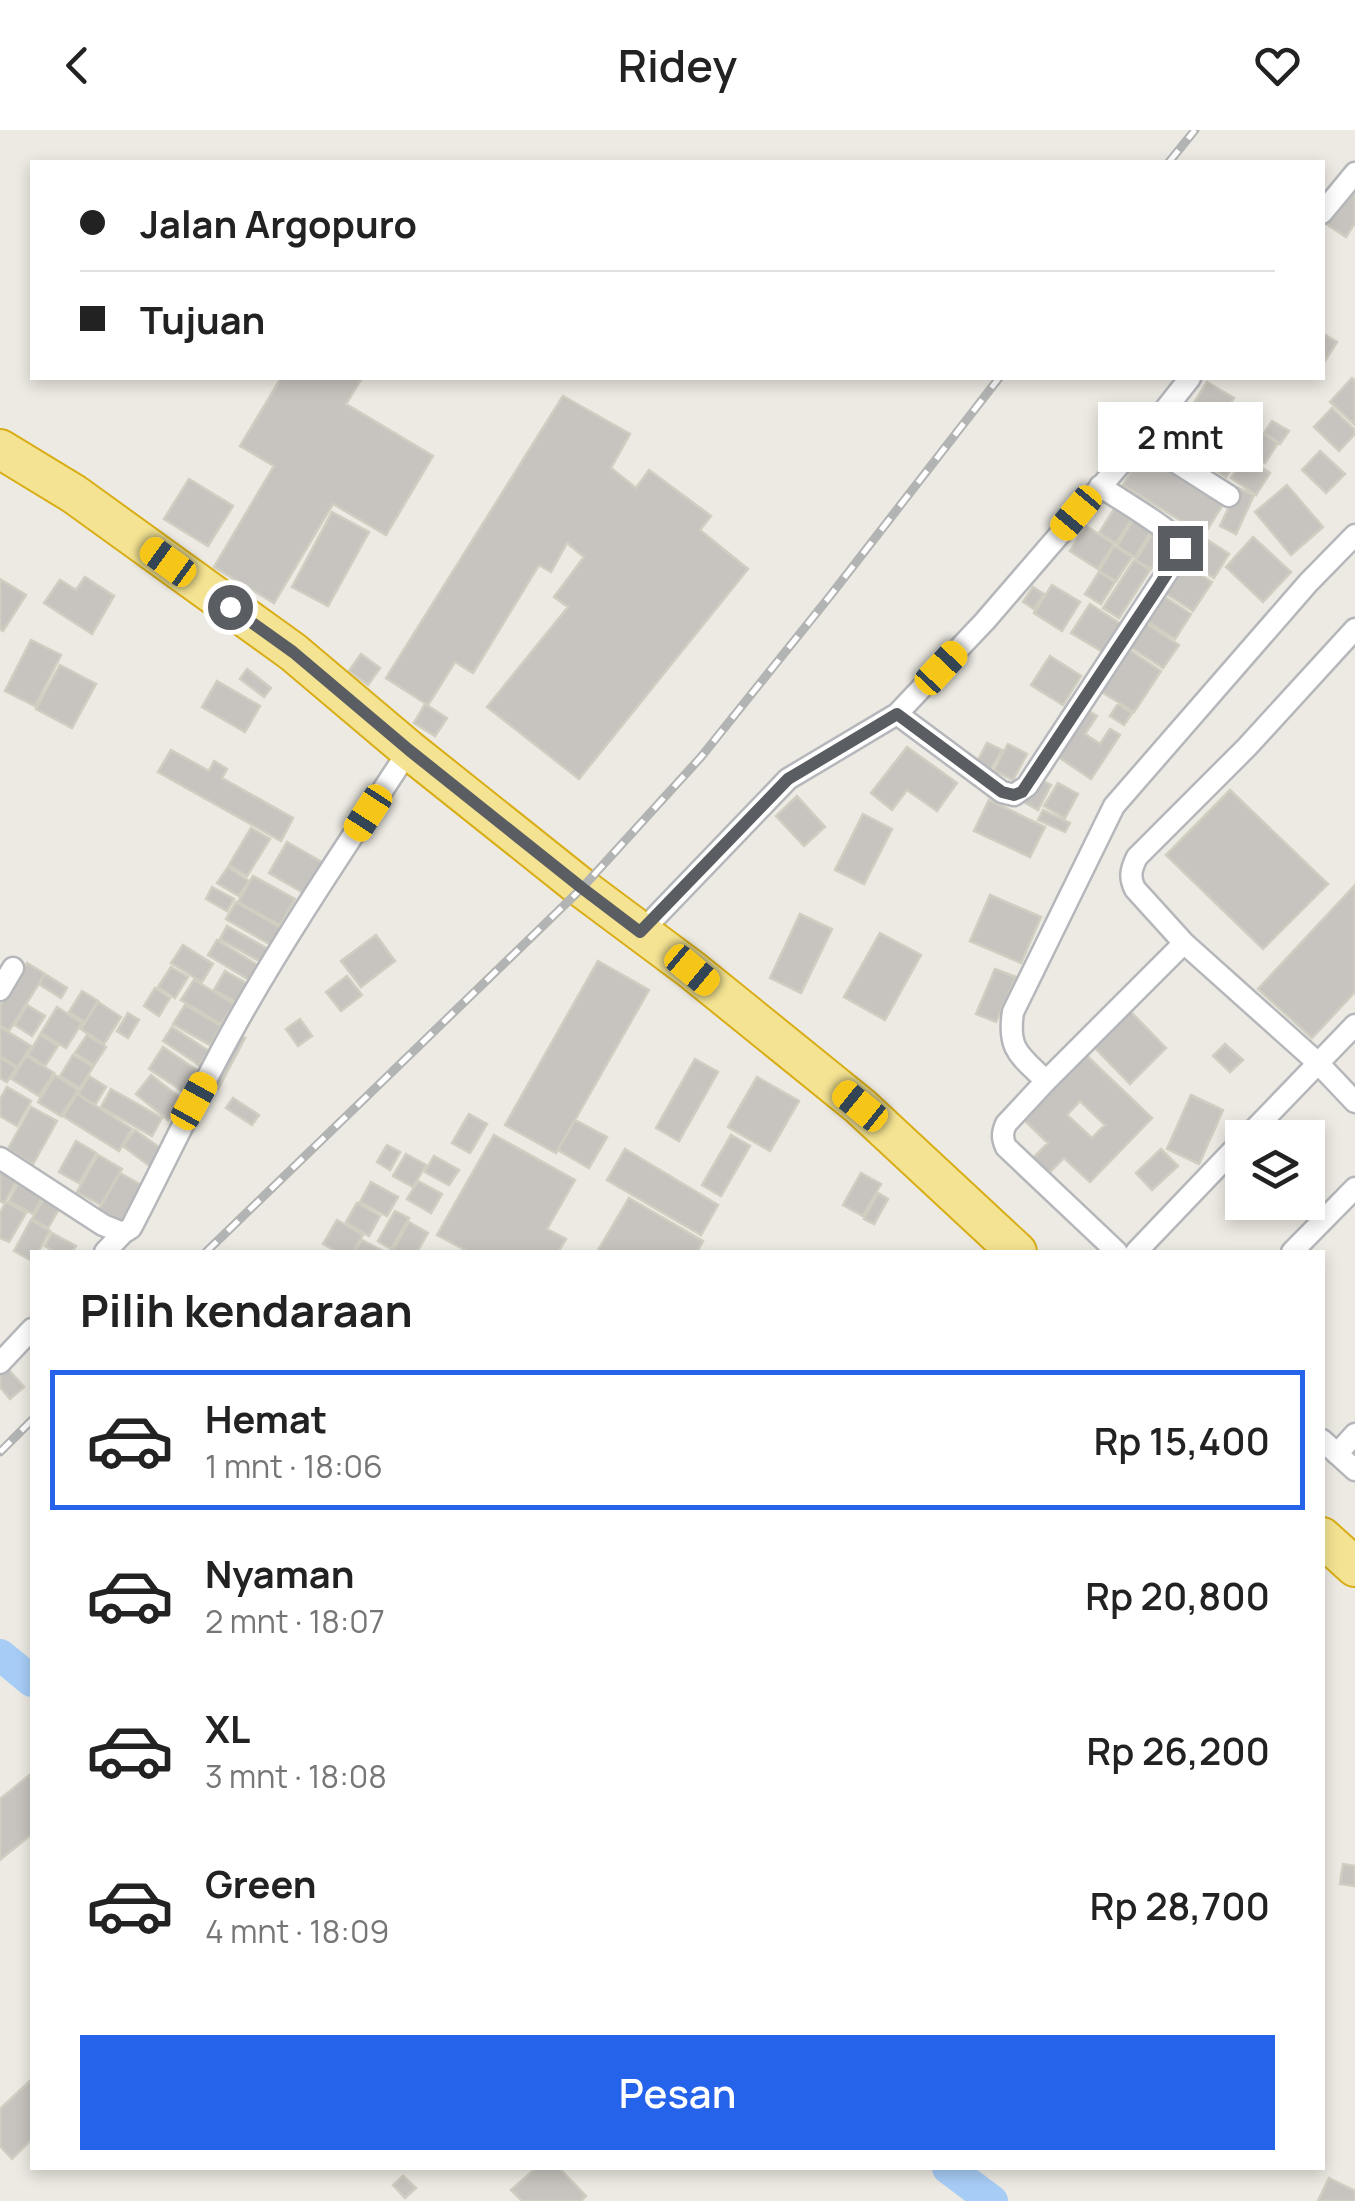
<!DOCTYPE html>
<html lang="id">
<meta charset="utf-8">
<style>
body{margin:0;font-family:Manrope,sans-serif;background:#f2f2f2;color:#222;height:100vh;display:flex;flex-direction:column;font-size:38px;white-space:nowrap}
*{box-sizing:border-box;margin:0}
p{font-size:32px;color:#767676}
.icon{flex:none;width:55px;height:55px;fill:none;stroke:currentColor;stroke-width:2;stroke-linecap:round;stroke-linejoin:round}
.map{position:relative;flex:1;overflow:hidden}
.details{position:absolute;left:30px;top:1120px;width:1295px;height:920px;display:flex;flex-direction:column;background:#fff;border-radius:0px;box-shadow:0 5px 15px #0003}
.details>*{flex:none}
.top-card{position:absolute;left:30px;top:30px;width:1295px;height:220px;border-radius:0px;box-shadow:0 5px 15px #0003;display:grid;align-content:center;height:220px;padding:0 50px;background:#fff}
.controls{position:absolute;left:1225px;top:990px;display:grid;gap:20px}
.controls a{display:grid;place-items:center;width:100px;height:100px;border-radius:0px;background:#fff;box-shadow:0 5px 15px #0003;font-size:50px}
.end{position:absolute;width:45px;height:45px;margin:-22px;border:12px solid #5a5d61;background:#fff;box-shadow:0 0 0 5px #fff}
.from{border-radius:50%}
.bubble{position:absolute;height:70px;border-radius:0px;background:#fff;box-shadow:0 5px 15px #0003;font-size:32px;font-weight:600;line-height:70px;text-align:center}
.car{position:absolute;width:30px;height:60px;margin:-30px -15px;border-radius:12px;box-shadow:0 0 8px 2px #0007;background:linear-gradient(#f5c518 24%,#345 0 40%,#f5c518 0 76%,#345 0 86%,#f5c518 0)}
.top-card b{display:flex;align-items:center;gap:35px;height:95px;font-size:38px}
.top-card b+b{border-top:2px solid #e0e0e0}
.top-card i{width:25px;height:25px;background:#222}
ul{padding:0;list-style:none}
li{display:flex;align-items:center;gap:30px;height:140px;margin:0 20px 15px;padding:0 30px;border:5px solid transparent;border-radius:0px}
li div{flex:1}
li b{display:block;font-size:38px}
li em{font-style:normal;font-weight:600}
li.active{border-color:#2563eb}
li>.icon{width:90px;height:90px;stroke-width:1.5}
h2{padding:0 50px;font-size:45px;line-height:120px}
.primary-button{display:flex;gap:20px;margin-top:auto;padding:20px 50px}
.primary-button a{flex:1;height:115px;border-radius:0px;background:#2563eb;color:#fff;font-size:40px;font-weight:600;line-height:115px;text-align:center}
header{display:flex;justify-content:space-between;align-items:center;height:130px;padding:0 50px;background:#fff;font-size:45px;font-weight:600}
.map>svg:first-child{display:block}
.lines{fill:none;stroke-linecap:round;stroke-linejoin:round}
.river{stroke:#a7cdf7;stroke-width:32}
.building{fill:#c7c4bf;stroke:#d0cdc1;stroke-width:2.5;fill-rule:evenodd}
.street-casing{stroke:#b5b7bb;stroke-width:25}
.highway-casing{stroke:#d9ad15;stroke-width:42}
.street{stroke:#fff;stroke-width:20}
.highway{stroke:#f3e392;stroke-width:38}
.rail-casing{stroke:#b2b3b3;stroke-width:9}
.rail{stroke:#fff;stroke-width:5;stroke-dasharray:15;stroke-linecap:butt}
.route{stroke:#5a5d61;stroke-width:12}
</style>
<header><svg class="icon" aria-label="back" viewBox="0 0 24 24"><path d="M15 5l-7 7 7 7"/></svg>Ridey<svg class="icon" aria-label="heart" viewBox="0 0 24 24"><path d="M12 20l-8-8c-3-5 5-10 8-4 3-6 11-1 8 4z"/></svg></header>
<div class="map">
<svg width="1355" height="2071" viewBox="0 0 1355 2071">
<rect width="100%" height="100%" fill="#eceae2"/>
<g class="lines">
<path class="river" d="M0,1525L32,1551
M948,2038L992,2071"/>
</g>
<path class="building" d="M1349,59L1355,63V93L1346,107L1326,94Z
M1322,203L1337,212L1323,234L1322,233Z
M281,248H362L346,274L433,326L386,405L333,374L274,473L214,437L274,336L240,316Z
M1352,248L1355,251V295L1330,272Z
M1207,252L1234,268L1215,300L1187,284Z
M563,266L630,304L611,338L636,358L649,340L711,386L700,400L748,439L579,649L487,577L568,477L554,467L584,427L567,413L551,442L539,435L473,543L455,532L428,575L386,548Z
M1332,278L1355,300V304L1339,321L1314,297Z
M1179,282L1215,303L1200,329L1163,307Z
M1230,282L1278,313L1265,333L1217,302Z
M1272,291L1289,301L1280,314L1264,303Z
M1221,307L1243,322L1226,347L1203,332Z
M1320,321L1345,344L1326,363L1302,340Z
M1144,322L1225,371L1204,405L1123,355Z
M1245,327L1270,343L1256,365L1231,348Z
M189,349L233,376L208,416L164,389Z
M1287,355L1323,397L1291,425L1255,382Z
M1238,358L1254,365L1236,404L1220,396Z
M1114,379L1131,390L1116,413L1099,403Z
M332,382L369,402L328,476L292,457Z
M1133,390L1151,401L1135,427L1117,416Z
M1086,396L1114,414L1098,439L1070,421Z
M1154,401L1169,410L1151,439L1136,430Z
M1203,407L1229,424L1214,448L1187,431Z
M1253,407L1291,442L1263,472L1226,437Z
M1114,416L1132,427L1116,451L1099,441Z
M1134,430L1150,440L1119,488L1103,478Z
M1184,434L1212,452L1193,481L1165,463Z
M1099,442L1115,452L1101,474L1085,464Z
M85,447L114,466L92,504L44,473L60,450L76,460Z
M0,449L26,465L3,501L0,499Z
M1052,455L1080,472L1062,501L1034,483Z
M1033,457L1044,464L1034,479L1023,472Z
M1162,465L1191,484L1175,509L1145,490Z
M1090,474L1121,494L1103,522L1071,503Z
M1144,492L1179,515L1163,538L1129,516Z
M31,510L61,525L35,576L5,561Z
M1122,515L1161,541L1134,582L1094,557Z
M361,524L380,538L368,555L349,541Z
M1050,526L1081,546L1063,575L1031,555Z
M60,535L96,554L72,598L36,579Z
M247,539L271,558L264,567L240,549Z
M217,551L260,576L245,602L202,577Z
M425,574L447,588L435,606L414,593Z
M1118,574L1132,583L1124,595L1110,586Z
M1084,578L1097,586L1085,604L1100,614L1110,599L1120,605L1091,649L1054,624Z
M987,613L1002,620L991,639L977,632Z
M1008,614L1027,624L1013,650L994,640Z
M907,617L957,653L937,681L907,660L892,680L871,663Z
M171,620L209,641L214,631L227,639L222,648L293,688L281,711L158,642Z
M1035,647L1051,655L1038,680L1022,671Z
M1058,653L1078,664L1065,688L1044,676Z
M1230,660L1328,754L1263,819L1166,725Z
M797,666L825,697L804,716L776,686Z
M989,670L1045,697L1030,727L974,701Z
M1043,680L1070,693L1065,702L1038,690Z
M863,684L892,699L864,754L835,740Z
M251,698L270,709L247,746L229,735Z
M287,712L327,735L309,766L269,743Z
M228,737L249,751L239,766L217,753Z
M253,746L295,769L280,795L238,772Z
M1355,755V862L1312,908L1258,859Z
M212,757L234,769L227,781L206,769Z
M990,765L1041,787L1021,833L970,811Z
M236,772L281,798L271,815L226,789Z
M800,784L832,799L801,863L770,848Z
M227,796L268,819L261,832L220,809Z
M880,803L921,825L885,890L844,867Z
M376,805L395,831L361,857L341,831Z
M217,810L259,836L251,851L208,825Z
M183,815L213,834L202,852L171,833Z
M598,831L649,860L556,1023L505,995Z
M27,833L45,844L9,901L0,895V876Z
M171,837L188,847L175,868L158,857Z
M995,839L1016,847L996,892L976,884Z
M225,841L251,856L240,874L214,860Z
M45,844L67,858L61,868L39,854Z
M347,846L362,865L341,881L326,862Z
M194,850L234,874L221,894L181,870Z
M155,858L170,868L159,886L144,876Z
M82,861L98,871L85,892L69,882Z
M98,872L121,887L104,914L81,899Z
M27,875L45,886L32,906L15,895Z
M185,875L221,896L210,915L173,894Z
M57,877L82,893L66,918L41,903Z
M1130,881L1166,918L1130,954L1093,916Z
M128,883L139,890L128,908L117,901Z
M300,889L312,906L298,916L286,899Z
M0,897L31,916L18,937L0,926Z
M172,897L209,921L199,935L163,911Z
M234,902L245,908L218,959L207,953Z
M40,905L58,916L45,936L28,925Z
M87,905L106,917L94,935L75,923Z
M1225,914L1243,930L1230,942L1213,926Z
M163,917L198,941L184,962L149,939Z
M73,925L93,937L80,958L60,946Z
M1086,925L1152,988L1090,1052L1064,1028L1049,1043L1033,1028L1048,1013L1024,990ZM1080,971L1105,995L1092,1008L1067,985Z
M26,926L54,943L39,966L12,949Z
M0,927L16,938L7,952L0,948Z
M695,929L718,942L679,1011L656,998Z
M55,945L78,960L61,986L38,972Z
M151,945L183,970L168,990L136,964Z
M89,946L106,957L95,975L78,964Z
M757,947L799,971L770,1021L728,997Z
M7,957L31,971L17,996L0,986V969Z
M111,959L162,988L152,1006L101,977Z
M77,964L132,999L119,1021L63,986Z
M1191,965L1223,980L1199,1034L1167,1019Z
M233,968L259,985L252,995L226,978Z
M31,977L57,991L33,1034L8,1019Z
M469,984L487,994L470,1023L452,1013Z
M575,990L607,1007L589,1038L558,1020Z
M135,1000L167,1023L155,1040L123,1016Z
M494,1005L575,1050L547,1099L566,1109L558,1122H469L437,1105Z
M731,1005L750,1016L721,1066L702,1055Z
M76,1011L96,1023L79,1053L59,1042Z
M387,1015L400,1022L390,1040L377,1032Z
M625,1019L718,1075L701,1105L607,1050Z
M1161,1019L1178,1036L1152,1060L1136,1043Z
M406,1024L426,1035L413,1057L393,1046Z
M98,1025L122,1039L101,1075L77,1062Z
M434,1026L459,1040L449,1055L425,1042Z
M0,1039L18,1049L4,1073L0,1071Z
M120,1043L143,1056L119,1097L96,1084Z
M861,1043L881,1054L863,1086L843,1075Z
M21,1048L45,1062L33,1084L9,1071Z
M418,1051L442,1064L431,1083L407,1069Z
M371,1052L398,1067L387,1086L360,1072Z
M47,1063L63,1072L48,1098L32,1089Z
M878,1063L888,1069L874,1094L864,1089Z
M629,1068L703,1111L697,1122H597Z
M6,1072L26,1083L9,1112L0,1108V1083Z
M357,1073L380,1086L369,1106L346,1092Z
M395,1081L409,1088L391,1119L378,1111Z
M31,1090L50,1101L38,1122H32V1131L14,1121Z
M337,1090L363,1105L353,1122H338L323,1114Z
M409,1092L428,1103L417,1122H392Z
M52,1103L76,1116L72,1122H56L45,1116Z
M362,1110L385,1122H354Z
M8,1239L24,1257L10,1269L0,1257V1245Z
M32,1643V1704L0,1730V1669Z
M1343,1734L1355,1736V1756L1340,1754Z
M32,1949V2009L12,2029L0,2016V1979Z
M536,2038H559L586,2066L581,2071H522L511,2060Z
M403,2046L416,2058L405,2068L393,2055Z
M1329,2048L1355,2061V2071H1318Z"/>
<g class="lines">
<g class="street-casing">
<path id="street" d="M1322,83L1355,43
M1141,310L1229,366
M1355,499L1247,617L1137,727C1131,739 1129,747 1135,759L1184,813L1318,933L1355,972
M897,584L1002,662L1014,665L1027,656L1178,426C1180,418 1182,417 1177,410C1166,396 1117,368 1100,356
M641,802L788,649L897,584L985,491L1141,310L1190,248
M0,860L13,838
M1046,951C1021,926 1007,921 1013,882L1114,676L1308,453L1355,405
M1246,1008L1355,895
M0,1028L103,1095L123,1103L131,1098C169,1025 203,951 244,880C295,791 353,706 409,620
M105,1122L123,1103
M1117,1122L1006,1017C1002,1008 1002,1003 1006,994L1046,951L1184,813
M1136,1122L1242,1011
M1292,1122L1355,1058
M0,1233L32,1199
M1322,1310L1355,1340
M1337,1324L1355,1304"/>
</g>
<g class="highway-casing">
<path id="highway" d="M0,319L74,364L293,522L409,620L582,758L692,840L860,976L1017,1122
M1322,1407L1355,1437"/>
</g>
<use href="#street" class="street"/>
<use href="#highway" class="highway"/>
<g class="rail-casing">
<path id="rail" d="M1169,32L1195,0
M206,1122L582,758L701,627L830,466L999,248
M0,1322L32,1290"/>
</g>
<use href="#rail" class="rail"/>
</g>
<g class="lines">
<path class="route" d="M230,477L293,522L409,620L582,758L640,802L788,649L897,584L1002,662L1014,665L1022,662L1157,459L1178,426L1180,418"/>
</g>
</svg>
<div class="controls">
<a><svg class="icon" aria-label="layers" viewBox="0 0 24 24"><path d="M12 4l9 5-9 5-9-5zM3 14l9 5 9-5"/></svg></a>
</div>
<i class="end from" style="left:230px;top:477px"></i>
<i class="end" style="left:1180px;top:418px"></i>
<div class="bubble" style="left:1098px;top:272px;width:165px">2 mnt</div>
<i class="car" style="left:1076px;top:383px;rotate:220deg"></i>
<i class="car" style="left:168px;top:432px;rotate:306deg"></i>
<i class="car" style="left:941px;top:538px;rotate:43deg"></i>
<i class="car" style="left:368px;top:683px;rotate:213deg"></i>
<i class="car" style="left:692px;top:840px;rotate:130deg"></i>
<i class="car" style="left:194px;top:971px;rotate:29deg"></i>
<i class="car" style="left:860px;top:976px;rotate:309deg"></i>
<div class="top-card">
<b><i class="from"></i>Jalan Argopuro</b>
<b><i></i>Tujuan</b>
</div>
<section class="details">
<h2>Pilih kendaraan</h2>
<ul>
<li class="active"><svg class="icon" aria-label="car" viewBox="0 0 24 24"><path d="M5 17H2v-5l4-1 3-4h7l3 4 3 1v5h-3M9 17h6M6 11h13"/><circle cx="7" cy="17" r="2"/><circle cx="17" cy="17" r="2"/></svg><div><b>Hemat</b><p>1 mnt · 18:06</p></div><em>Rp 15,400</em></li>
<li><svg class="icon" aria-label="car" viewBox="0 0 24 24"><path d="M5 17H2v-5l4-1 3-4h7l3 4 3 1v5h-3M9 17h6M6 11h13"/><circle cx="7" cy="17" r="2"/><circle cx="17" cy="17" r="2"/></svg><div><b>Nyaman</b><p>2 mnt · 18:07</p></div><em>Rp 20,800</em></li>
<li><svg class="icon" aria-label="car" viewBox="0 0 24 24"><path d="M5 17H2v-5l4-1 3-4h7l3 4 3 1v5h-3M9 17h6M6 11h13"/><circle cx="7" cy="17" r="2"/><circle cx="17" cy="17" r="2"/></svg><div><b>XL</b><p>3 mnt · 18:08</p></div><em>Rp 26,200</em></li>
<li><svg class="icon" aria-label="car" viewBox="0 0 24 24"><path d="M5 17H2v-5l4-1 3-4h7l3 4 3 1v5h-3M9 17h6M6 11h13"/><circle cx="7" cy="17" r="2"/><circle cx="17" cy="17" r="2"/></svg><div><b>Green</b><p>4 mnt · 18:09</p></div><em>Rp 28,700</em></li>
</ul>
<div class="primary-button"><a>Pesan</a></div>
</section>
</div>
